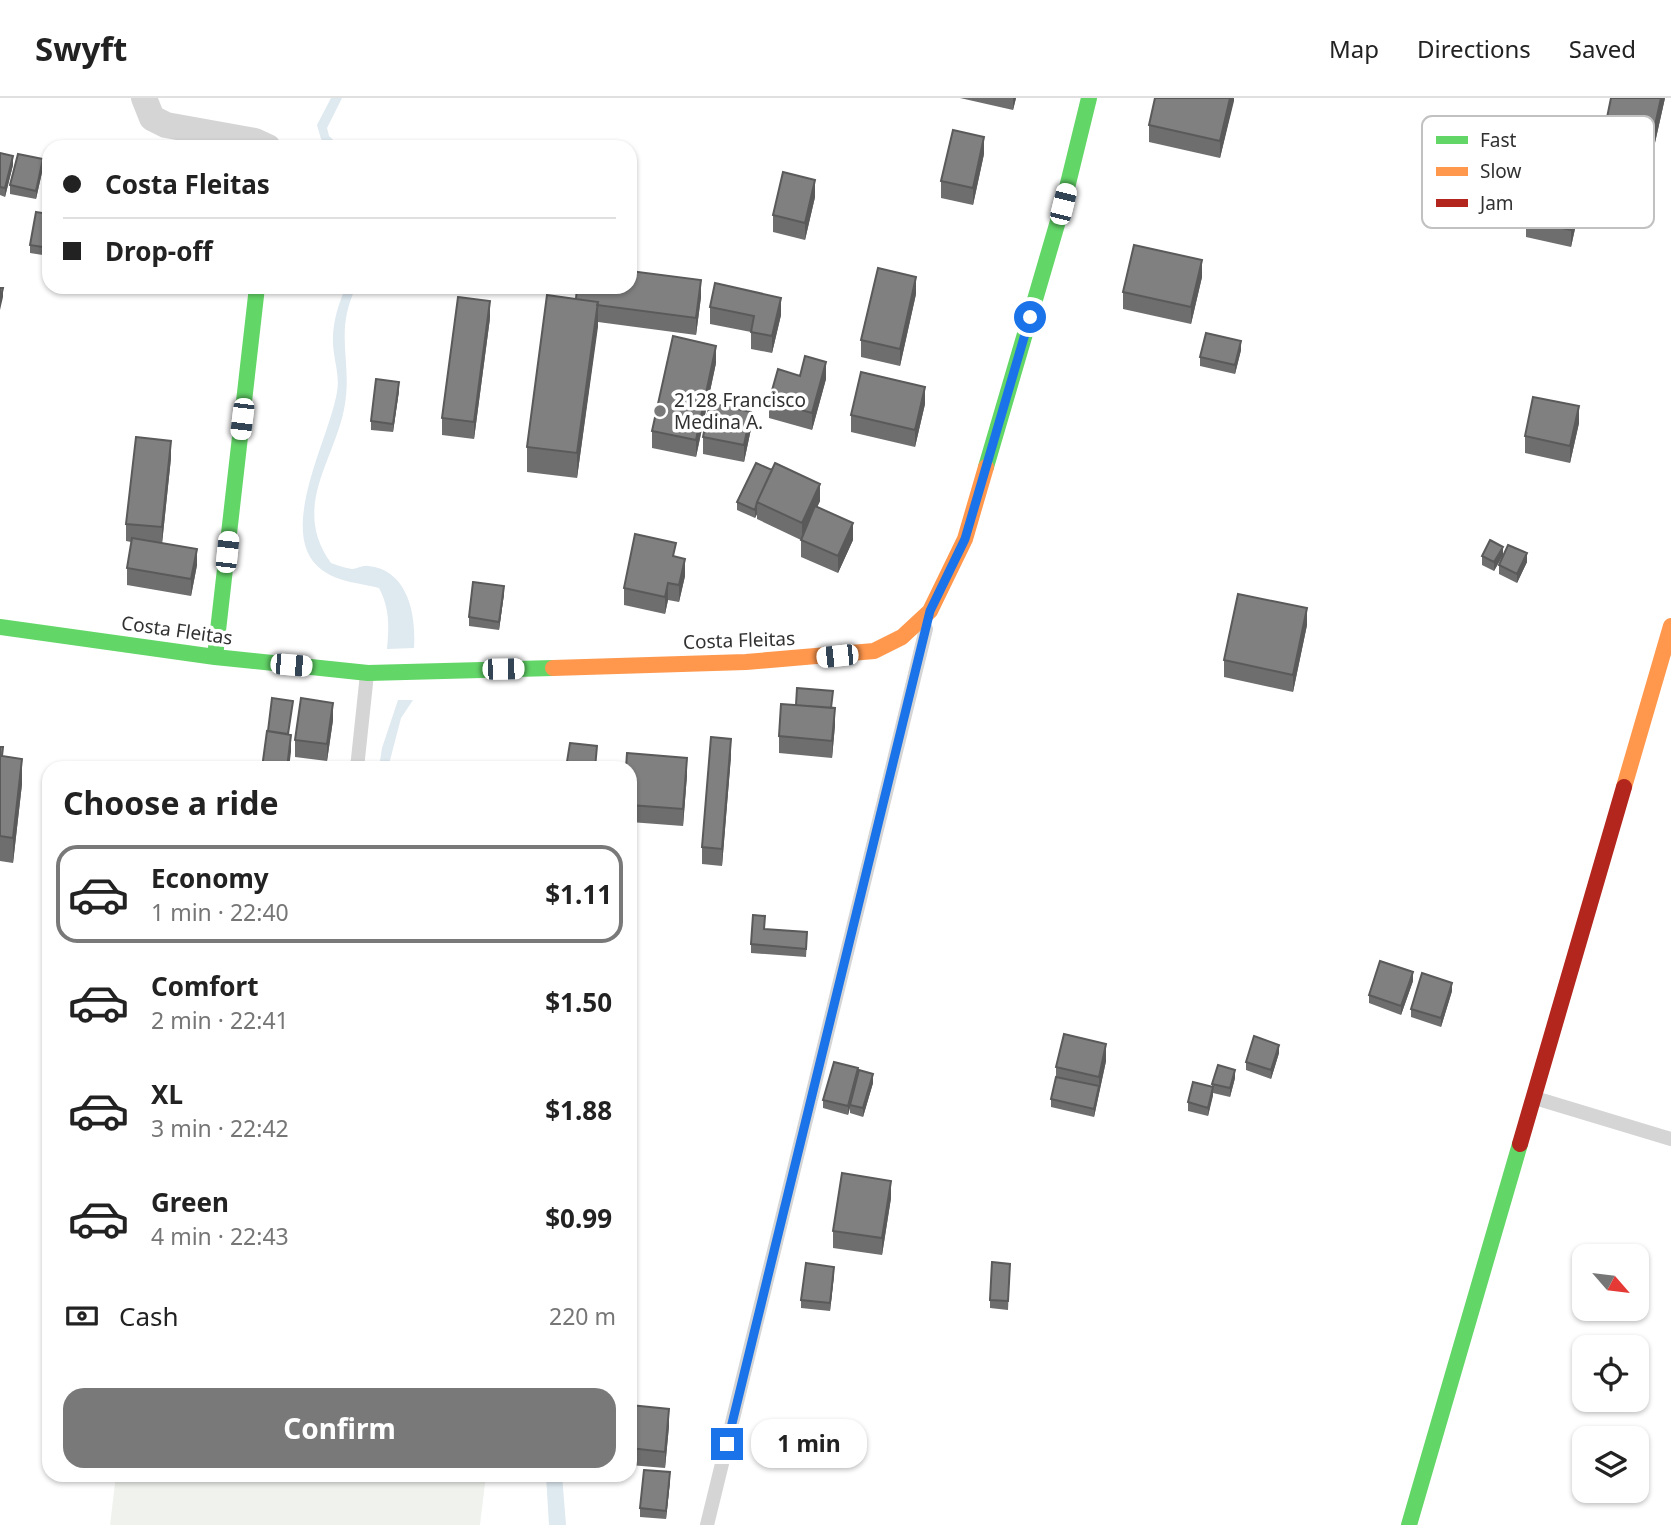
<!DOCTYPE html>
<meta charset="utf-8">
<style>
body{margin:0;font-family:"Noto Sans",sans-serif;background:#f6f6f6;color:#222;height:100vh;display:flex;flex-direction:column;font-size:26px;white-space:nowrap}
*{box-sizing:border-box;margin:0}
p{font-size:23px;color:#767676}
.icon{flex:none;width:38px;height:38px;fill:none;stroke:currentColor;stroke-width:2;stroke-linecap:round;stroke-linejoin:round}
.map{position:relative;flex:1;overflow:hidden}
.side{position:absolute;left:42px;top:663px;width:595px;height:721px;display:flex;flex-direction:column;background:#fff;border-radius:21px;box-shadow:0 2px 5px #0004}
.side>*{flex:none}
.guide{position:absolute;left:42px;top:42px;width:595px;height:154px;border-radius:21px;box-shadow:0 2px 5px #0004;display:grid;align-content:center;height:154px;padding:0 21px;background:#fff}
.needle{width:46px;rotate:118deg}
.buttons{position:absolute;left:1572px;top:1146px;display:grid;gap:14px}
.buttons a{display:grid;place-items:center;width:77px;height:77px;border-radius:14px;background:#fff;box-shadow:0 2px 5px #0004;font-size:35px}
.end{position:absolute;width:32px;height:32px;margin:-16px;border:9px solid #1a73e8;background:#fff;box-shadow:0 0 0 4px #fff}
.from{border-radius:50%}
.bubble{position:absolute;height:49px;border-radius:21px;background:#fff;box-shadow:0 2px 5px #0004;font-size:23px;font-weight:700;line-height:49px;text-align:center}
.car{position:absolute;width:21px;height:42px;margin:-21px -10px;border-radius:9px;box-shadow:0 0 5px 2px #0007;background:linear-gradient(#fff 24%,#345 0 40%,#fff 0 76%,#345 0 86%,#fff 0)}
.guide b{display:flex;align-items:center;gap:24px;height:66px;font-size:26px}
.guide b+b{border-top:2px solid #e0e0e0}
.guide i{width:18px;height:18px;background:#222}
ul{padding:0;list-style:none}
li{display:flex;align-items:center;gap:21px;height:98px;margin:0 14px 10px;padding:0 7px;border:4px solid transparent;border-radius:21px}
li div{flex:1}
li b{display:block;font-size:26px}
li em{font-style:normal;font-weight:700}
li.on{border-color:#797979}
li>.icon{width:63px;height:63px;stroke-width:1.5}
h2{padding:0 21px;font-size:32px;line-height:84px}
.pay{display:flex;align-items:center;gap:18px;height:77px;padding:0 21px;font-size:26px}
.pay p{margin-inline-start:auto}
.primary-button{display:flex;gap:14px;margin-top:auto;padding:14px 21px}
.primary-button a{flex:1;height:80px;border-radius:21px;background:#797979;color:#fff;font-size:28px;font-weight:700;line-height:80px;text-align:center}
header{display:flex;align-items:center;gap:42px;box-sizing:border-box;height:98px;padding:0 35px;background:#fff;border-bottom:2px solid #e0e0e0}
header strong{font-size:33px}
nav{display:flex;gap:38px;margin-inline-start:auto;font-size:24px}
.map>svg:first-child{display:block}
.green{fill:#f0f3ed}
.water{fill:#dee9f0}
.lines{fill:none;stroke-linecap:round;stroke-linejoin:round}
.lane{stroke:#d5d5d5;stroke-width:14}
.street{stroke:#d5d5d5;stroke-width:26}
.fast{stroke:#63d668;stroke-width:16}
.slow{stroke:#ff974d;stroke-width:16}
.jam{stroke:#b3261e;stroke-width:16}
.wall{fill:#6e6e6e}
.shaded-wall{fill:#5a5a5a}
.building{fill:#808080;stroke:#5a5a5a;stroke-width:2}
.route{stroke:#1a73e8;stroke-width:9}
.poi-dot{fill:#797979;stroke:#fff;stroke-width:2.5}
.labels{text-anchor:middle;stroke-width:7;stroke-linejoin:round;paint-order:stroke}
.poi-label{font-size:19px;fill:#313131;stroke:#fff;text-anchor:start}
.street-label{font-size:19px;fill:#313131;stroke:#fff}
.key{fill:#fff;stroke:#c1c1c1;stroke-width:2}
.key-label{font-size:19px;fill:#313131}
</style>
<header>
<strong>Swyft</strong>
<nav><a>Map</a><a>Directions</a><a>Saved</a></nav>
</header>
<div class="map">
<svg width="1671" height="1427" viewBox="0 0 1671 1427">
<rect width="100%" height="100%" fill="#fff"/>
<path class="green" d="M116,1377H486L480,1427H110Z"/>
<path class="water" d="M331,0H342L327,30L329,38L341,49H328L321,41L317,27Z
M346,189H356C334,235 352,261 345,306C336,362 290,408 331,465C337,467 345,470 352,471C357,471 363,467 368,468C409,472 416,518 414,550L387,551C389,528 390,511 379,490C360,485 338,484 322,472C274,437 330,340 337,294C340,278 334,263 333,246C332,227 338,206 346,189Z
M398,602H413L401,620L388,670H379L382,650Z
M546,1377H562L566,1427H549Z"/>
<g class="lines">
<path class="lane" d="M357,670L367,576
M1535,1000L1671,1041
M707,1427L926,531"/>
<path class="street" d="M144,0L152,20L166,27L255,43L268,49"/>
<path class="fast" d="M986,369L1063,106L1089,0
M0,529L215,559L368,575L553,570
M215,559L257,189
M1409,1427L1520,1046"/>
<path class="slow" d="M553,570L746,564L874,553L902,539L930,513L965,441L986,369
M1624,689L1671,528"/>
<path class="jam" d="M1520,1046L1624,689"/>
</g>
<path class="wall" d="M960,0H1016L1013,12Z
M1234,0L1220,60L1149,44V27Z
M1665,0L1648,76L1601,66V49Z
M0,55L13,67L5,99L0,97Z
M984,56L973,107L941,100V83Z
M1589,67L1571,149L1526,139V122Z
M43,70L36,101L10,96V87Z
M815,99L805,142L773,134V117Z
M49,116V158L30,155V147Z
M1202,179L1191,226L1123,211V194Z
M916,196L900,268L861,259V242Z
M701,199L696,237L598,224L577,380L527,374V349L576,201Z
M710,209L781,217L772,255L751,251V234L710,226Z
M490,220L474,341L442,337V320Z
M1241,252L1235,276L1200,268V259Z
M716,265L696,359L652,350V333Z
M800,278L826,281L812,332L769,320V303Z
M399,293L393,334L371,332V323Z
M925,306L915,349L851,334V317Z
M1579,325L1570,365L1525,355V338Z
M751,331L744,364L703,356V339Z
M171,360L162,445L197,467L191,498L127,487V470L131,444L126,443V426Z
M820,403L817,409L853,442L838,475L801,459V442L757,421V416L755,420L737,412V404Z
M1503,457L1494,473L1482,467V458Z
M676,459L685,478L679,504L668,502L665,516L624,507V490Z
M1527,464L1517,485L1499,476V467Z
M504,496L499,532L469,528V519Z
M1307,527L1293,594L1224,579V562Z
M832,610L835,627L832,660L779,655V638Z
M333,622L327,663L295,659V642Z
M0,649L3,659L22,686L13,765L0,763Z
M731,658L722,768L702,766V749Z
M630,670L687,677L683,728L630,724Z
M765,831L807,843L806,859L751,855V846Z
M1413,883L1401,917L1369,905V897Z
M1452,893L1441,929L1411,919V911Z
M1279,955L1271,981L1246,972V964Z
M1106,963L1094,1019L1051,1009V1001L1056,979V969Z
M858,976L873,985L863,1019L850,1015V1009L848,1017L823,1010V1002Z
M1235,980L1230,999L1213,995L1208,1018L1188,1013V1004L1212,989V986Z
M891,1100L882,1157L833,1150V1133Z
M1010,1166L1008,1212L990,1210V1202Z
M834,1177L830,1213L801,1210V1202Z
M630,1307L669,1328L665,1370L630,1367Z
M670,1383L666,1421L640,1419V1410Z"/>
<path class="shaded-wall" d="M1013,0H1016L1013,12Z
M1230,0H1234V3L1220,60V43Z
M1661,0H1665L1648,76V59Z
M984,39V56L973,107V90Z
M1589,50V67L1571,149V132Z
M13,58V67L5,99V90Z
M43,61V70L36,101V93Z
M815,82V99L805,142V125Z
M1202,162V179L1191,226V209Z
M916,179V196L900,268V251Z
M701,182V199L696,237V220Z
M3,190V199L0,212V203Z
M781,200V217L772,255V238Z
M490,203V220L474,341V324Z
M598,204V229L577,380V355Z
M1241,243V252L1235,276V267Z
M716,248V265L696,359V342Z
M826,264V281L812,332V315Z
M399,284V293L393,334V326Z
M925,289V306L915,349V332Z
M1579,308V325L1570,365V348Z
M751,314V331L744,364V347Z
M171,343V360L162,446V429Z
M820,386V403L802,442V425Z
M757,407V416L755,420V412Z
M853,425V442L838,475V458Z
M1503,449V457L1494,473V464Z
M197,451V467L191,498V481Z
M1527,455V464L1517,485V476Z
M685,461V478L679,504V487Z
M668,485V502L665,516V499Z
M504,488V496L499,532V524Z
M1307,510V527L1293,594V577Z
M333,605V622L327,663V646Z
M835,610V627L832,660V643Z
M291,637V654L289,670H287Z
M731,641V658L722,768V751Z
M687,660V677L683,728V711Z
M22,661V686L13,765V740Z
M1413,874V883L1401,917V908Z
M1452,885V893L1441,929V920Z
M1106,946V963L1094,1019V1011L1099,988V979Z
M1279,947V955L1271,981V972Z
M858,970V979L848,1017V1008Z
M1235,972V980L1230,999V990Z
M873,976V985L863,1019V1010Z
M1213,989V998L1208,1018V1010Z
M891,1083V1100L882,1157V1140Z
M834,1169V1177L830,1213V1205Z
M669,1311V1328L665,1370V1354Z
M670,1374V1383L666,1421V1413Z"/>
<path class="building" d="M1155,0H1230L1220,43L1149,27Z
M1611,0H1661L1648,59L1601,49Z
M953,32L984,39L973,90L941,83Z
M1544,40L1589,50L1571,132L1526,122Z
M0,55L13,58L5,90L0,89Z
M18,56L43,61L36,93L10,87Z
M783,74L815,82L805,125L773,117Z
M36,114L49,116V150L30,147Z
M1134,147L1202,162L1191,209L1123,194Z
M878,170L916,179L900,251L861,242Z
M630,173L701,182L696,220L597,207L598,204L576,201L577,189H630Z
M715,185L781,200L772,238L751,234L754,218L710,209Z
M0,190H3L0,203Z
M547,197L598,204L577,355L527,349Z
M458,199L490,203L474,324L442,320Z
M1206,235L1241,243L1235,267L1200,259Z
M673,238L716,248L696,342L652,333Z
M805,258L826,264L812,315L769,303L778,271L800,278Z
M861,274L925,289L915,332L851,317Z
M376,281L399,284L393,326L371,323Z
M1533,299L1579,308L1570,348L1525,338Z
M710,305L751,314L744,347L703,339Z
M136,339L171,343L162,429L126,426Z
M756,365L772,372L757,404L755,412L737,404Z
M775,365L820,386L802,425L757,404Z
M815,408L853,425L838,458L801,442Z
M635,436L676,445L673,458L685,461L679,487L668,485L665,499L624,490Z
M132,440L197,451L191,481L127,470Z
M1490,442L1503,449L1494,464L1482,458Z
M1508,447L1527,455L1517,476L1499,467Z
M473,484L504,488L499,524L469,519Z
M1238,496L1307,510L1293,577L1224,562Z
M797,590L833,593L831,610L796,607Z
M272,600L293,603L288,636L268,633Z
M301,600L333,605L327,646L295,642Z
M781,606L835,610L832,643L779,638Z
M267,633L291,637L287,670H262Z
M711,639L731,641L722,751L702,749Z
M570,645L597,648L595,670H566Z
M0,649H3L2,658L22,661L13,740L0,738Z
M627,655L687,660L683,711L630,707V670H626Z
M753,817L765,818L764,831L807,834L806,851L751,846Z
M1380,863L1413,874L1401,908L1369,897Z
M1422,875L1452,885L1441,920L1411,911Z
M1064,936L1106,946L1099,979L1056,969Z
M1254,938L1279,947L1271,972L1246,964Z
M834,964L858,970L848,1008L823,1002Z
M1218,967L1235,972L1230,990L1212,986Z
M859,972L873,976L863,1010L850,1007Z
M1056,979L1099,988L1094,1011L1051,1001Z
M1193,984L1213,989L1208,1010L1188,1004Z
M842,1075L891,1083L882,1140L833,1133Z
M992,1164L1010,1166L1008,1203L990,1202Z
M806,1165L834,1169L830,1205L801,1202Z
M630,1307L669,1311L665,1354L630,1350Z
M644,1372L670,1374L666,1413L640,1410Z"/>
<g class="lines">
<path class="route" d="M727,1346L930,513L965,441L1030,219"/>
</g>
<circle class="poi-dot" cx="660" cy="313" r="7"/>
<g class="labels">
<g class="poi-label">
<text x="674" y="309">2128 Francisco<tspan x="674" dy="22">Medina A.</tspan></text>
</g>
<g class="street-label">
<text transform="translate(177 532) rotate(8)" y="7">Costa Fleitas</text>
<text transform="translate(739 542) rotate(-2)" y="7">Costa Fleitas</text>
</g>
</g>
<rect x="1422" y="18" width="232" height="112" rx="10" class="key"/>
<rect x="1436" y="38" width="32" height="8" fill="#63d668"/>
<rect x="1436" y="69" width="32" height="9" fill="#ff974d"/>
<rect x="1436" y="101" width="32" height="8" fill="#b3261e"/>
<g class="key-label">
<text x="1480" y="49">Fast</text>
<text x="1480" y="80">Slow</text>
<text x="1480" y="112">Jam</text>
</g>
</svg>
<div class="buttons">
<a><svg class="needle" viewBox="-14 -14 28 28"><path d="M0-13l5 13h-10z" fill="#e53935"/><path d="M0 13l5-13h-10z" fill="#767676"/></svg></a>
<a><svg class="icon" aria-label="locate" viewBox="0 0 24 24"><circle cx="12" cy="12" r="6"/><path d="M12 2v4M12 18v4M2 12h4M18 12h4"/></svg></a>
<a><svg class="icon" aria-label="layers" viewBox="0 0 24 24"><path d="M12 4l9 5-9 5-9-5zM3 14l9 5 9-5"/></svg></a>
</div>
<i class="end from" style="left:1030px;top:219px"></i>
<i class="end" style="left:727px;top:1346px"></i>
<div class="bubble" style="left:751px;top:1321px;width:116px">1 min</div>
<i class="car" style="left:1063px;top:106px;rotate:14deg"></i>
<i class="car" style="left:242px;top:321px;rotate:187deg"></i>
<i class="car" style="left:227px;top:454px;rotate:6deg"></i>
<i class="car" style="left:837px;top:558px;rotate:264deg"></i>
<i class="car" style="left:291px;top:567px;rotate:95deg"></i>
<i class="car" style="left:503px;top:571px;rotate:89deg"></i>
<div class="guide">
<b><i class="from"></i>Costa Fleitas</b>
<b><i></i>Drop-off</b>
</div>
<section class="side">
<h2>Choose a ride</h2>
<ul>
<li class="on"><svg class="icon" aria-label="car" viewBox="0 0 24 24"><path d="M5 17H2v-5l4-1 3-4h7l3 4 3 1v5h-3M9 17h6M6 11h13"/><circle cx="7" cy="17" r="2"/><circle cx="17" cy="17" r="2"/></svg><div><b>Economy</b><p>1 min · 22:40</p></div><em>$1.11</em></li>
<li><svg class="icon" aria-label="car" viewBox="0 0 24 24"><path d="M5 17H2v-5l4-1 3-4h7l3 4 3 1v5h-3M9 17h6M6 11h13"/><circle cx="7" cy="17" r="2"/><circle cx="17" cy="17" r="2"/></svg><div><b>Comfort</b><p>2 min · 22:41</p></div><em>$1.50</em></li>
<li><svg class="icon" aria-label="car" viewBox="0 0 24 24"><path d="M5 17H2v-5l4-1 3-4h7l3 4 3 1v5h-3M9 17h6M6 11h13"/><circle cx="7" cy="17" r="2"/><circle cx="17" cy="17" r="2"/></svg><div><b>XL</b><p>3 min · 22:42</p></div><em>$1.88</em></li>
<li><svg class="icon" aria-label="car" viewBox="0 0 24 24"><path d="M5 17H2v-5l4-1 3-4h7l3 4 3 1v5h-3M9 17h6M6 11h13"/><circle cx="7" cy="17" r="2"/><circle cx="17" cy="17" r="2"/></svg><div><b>Green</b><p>4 min · 22:43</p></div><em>$0.99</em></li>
</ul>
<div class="pay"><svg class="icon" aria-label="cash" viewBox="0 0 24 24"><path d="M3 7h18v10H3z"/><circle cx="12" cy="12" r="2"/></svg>Cash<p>220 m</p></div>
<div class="primary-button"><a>Confirm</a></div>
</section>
</div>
